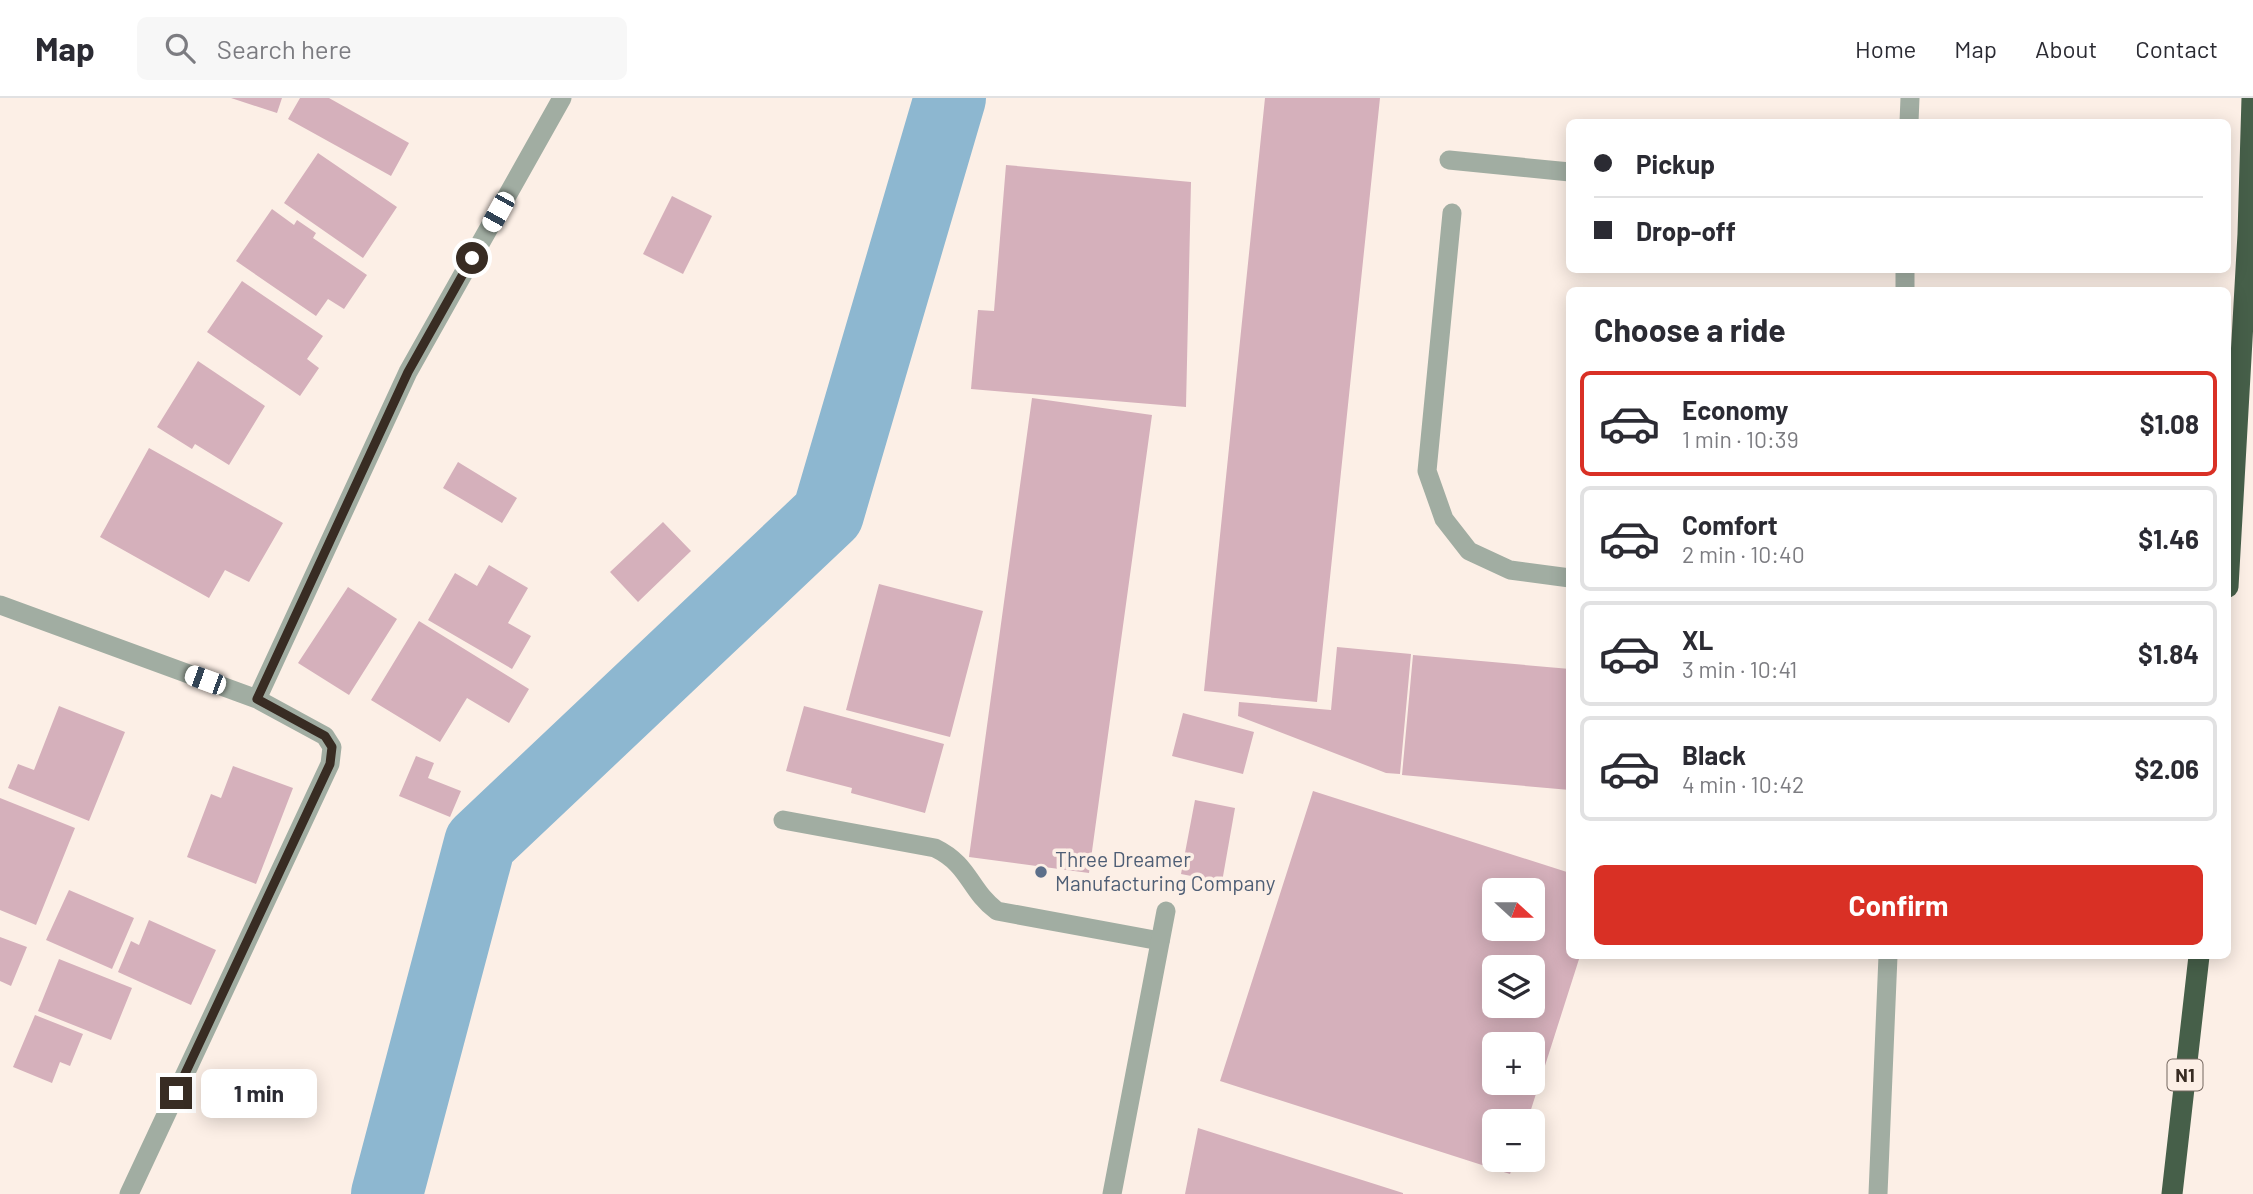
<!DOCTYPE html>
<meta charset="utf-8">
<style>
body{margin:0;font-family:Barlow,sans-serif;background:#f7f7f7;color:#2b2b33;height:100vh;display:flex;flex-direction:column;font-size:26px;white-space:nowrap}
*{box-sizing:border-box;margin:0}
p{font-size:23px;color:#7c7c81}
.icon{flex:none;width:38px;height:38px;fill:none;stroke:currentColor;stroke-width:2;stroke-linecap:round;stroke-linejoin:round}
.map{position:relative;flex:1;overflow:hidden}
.panel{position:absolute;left:1566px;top:189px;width:665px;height:672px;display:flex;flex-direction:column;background:#fff;border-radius:10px;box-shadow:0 4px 18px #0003}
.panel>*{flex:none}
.top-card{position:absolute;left:1566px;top:21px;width:665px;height:154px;border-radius:10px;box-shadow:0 4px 18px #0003;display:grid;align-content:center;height:154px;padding:0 28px;background:#fff}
.needle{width:46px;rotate:111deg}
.buttons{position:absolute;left:1482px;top:780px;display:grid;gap:14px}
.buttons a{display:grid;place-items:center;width:63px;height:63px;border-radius:10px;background:#fff;box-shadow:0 4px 18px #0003;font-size:35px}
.end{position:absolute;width:32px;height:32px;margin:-16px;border:9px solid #382c23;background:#fff;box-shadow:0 0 0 4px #fff}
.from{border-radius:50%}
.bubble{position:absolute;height:49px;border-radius:10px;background:#fff;box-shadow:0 4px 18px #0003;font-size:23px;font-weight:700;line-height:49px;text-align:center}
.car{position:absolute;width:21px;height:42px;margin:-21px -10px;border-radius:9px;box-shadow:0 0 5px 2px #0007;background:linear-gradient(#fff 24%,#345 0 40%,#fff 0 76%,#345 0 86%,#fff 0)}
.top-card b{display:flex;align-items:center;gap:24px;height:66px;font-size:26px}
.top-card b+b{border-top:2px solid #e1e1e2}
.top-card i{width:18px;height:18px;background:#2b2b33}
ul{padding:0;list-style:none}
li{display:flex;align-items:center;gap:21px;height:105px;margin:0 14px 10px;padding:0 14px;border:4px solid #e1e1e2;border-radius:10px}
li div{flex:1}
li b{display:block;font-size:26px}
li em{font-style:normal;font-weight:700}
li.on{border-color:#d93025}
li>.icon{width:63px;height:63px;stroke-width:1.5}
h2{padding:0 28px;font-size:32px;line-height:84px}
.button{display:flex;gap:14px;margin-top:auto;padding:14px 28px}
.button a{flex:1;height:80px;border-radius:10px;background:#d93025;color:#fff;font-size:28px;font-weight:700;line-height:80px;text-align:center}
header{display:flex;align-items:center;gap:42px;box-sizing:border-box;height:98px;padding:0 35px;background:#fff;border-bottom:2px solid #e1e1e2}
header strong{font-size:33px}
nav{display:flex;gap:38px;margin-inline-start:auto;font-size:24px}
.search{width:490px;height:63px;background:#f7f7f7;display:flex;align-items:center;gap:18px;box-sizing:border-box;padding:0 24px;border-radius:10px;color:#7c7c81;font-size:26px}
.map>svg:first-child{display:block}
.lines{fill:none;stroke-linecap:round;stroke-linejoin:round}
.river{stroke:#8db7d0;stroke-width:72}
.building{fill:#d5b0bb;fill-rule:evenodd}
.service{stroke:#a1ada2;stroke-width:19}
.minor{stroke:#a1ada2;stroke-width:19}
.motorway{stroke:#465f49;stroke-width:21}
.route{stroke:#382c23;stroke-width:9}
.service-dot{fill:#5c6f8a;stroke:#fcefe6;stroke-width:2.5}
.labels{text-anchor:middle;stroke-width:7;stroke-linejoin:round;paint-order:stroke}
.shield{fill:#fcefe6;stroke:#73665e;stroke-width:2}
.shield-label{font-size:19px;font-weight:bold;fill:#382c23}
.service-label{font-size:21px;fill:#4e5e75;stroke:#fcefe6;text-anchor:start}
</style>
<header>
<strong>Map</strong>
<div class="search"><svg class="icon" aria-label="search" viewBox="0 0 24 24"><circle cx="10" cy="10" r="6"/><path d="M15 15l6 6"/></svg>Search here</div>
<nav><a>Home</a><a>Map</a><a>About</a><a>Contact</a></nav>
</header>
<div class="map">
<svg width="2253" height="1096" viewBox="0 0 2253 1096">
<rect width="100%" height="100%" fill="#fcefe6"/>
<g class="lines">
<path class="river" d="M387,1096L480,745L828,416L950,0"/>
</g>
<path class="building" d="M231,0H282L277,15Z
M300,0H329L409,45L391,78L288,21Z
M1265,0H1380L1317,604L1204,593Z
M318,55L397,109L363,160L284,105Z
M1006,67L1191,84L1186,309L971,291L978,212L994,213Z
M672,98L712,118L683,176L643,156Z
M272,111L294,127L297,122L316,135L313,140L367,177L344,211L328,201L316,218L236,163Z
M242,183L323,238L307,261L319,270L300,298L207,234Z
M198,263L265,308L229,367L195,346L192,351L157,329Z
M1032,300L1152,317L1089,775L969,759Z
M149,350L283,425L249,484L225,472L209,500L100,439Z
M458,364L517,400L502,425L443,390Z
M663,424L691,453L638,504L610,474Z
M489,467L528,490L508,525L531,538L512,571L428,522L455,475L477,488Z
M879,486L983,513L950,639L846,612Z
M348,489L397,521L349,597L298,565Z
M419,523L529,591L509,625L467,600L440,644L371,602Z
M1337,549L1411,556L1400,676L1386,675L1238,618L1239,604L1331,612Z
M1413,557L1570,571V692L1402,677Z
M59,608L125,634L89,723L8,690L18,666L34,672Z
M804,608L944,646L925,715L851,695L852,690L786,673Z
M1183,615L1254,634L1243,676L1172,658Z
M416,658L434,665L428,680L461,693L450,719L399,698Z
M233,668L293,690L256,786L187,759L211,696L221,700Z
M1313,693L1570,775V858H1580L1527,1024H1494V1062H1515L1510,1076L1220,983ZM1494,793H1533V831H1494ZM1494,870H1533V908H1494ZM1494,947H1533V985H1494Z
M0,700L75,730L36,827L0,812Z
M1195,702L1235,710L1222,784L1181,776Z
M69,792L134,820L112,871L46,842Z
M149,822L216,852L191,907L118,874L131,843L139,847Z
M0,839L27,849L11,888L0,883Z
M59,861L132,890L111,942L38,913Z
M35,917L83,936L70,968L60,964L52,985L13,969Z
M1198,1030L1403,1095V1096H1185Z"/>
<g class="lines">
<path class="service" d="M1452,115L1427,373L1444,421L1469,453L1510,472L1570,480
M783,722L935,750C970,767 969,792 997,813L1160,843"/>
<path class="minor" d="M1909,24L1910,0
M1449,62L1570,74
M1905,192V172
M0,507L257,601L325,638L332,649L330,666L129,1096
M257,601L408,274L562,0
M1112,1096L1166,813
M1878,1096L1888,858"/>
<path class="motorway" d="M2228,489L2248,136L2252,0
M2172,1096L2199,858"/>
</g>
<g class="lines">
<path class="route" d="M176,995L330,666L332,649L325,638L257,601L408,274L472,160"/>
</g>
<circle class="service-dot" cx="1041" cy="774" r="7"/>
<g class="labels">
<rect class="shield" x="2167.5" y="961.5" width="35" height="31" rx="5"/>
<g class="shield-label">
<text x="2185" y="984">N1</text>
</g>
<g class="service-label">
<text x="1055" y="769">Three Dreamer<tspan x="1055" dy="24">Manufacturing Company</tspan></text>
</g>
</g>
</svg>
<div class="buttons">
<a><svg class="needle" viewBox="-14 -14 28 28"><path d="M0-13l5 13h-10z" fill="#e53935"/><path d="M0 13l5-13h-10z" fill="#7c7c81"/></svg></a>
<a><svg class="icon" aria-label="layers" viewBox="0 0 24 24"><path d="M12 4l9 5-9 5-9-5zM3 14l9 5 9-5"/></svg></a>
<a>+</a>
<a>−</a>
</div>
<i class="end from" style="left:472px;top:160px"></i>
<i class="end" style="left:176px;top:995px"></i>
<div class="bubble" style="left:201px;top:971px;width:116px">1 min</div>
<i class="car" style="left:498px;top:114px;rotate:209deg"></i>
<i class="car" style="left:205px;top:582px;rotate:290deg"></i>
<div class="top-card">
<b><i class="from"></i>Pickup</b>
<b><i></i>Drop-off</b>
</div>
<section class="panel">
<h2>Choose a ride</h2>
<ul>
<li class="on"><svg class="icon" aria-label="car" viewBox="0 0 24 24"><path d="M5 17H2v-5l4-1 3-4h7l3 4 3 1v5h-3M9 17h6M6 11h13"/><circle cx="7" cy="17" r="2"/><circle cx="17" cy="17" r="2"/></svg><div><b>Economy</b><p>1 min · 10:39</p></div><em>$1.08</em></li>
<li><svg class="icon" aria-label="car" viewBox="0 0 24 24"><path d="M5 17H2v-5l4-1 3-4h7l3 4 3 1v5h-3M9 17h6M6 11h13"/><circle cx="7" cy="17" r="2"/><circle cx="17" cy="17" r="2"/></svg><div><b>Comfort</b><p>2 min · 10:40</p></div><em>$1.46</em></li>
<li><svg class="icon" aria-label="car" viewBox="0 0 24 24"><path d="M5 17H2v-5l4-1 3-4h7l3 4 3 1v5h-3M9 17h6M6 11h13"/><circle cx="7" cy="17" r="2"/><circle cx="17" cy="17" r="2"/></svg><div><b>XL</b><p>3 min · 10:41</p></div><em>$1.84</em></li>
<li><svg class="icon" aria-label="car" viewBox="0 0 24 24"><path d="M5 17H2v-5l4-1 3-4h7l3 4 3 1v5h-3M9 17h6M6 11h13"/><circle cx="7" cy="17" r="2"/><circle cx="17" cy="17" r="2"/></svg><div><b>Black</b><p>4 min · 10:42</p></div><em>$2.06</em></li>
</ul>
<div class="button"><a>Confirm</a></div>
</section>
</div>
